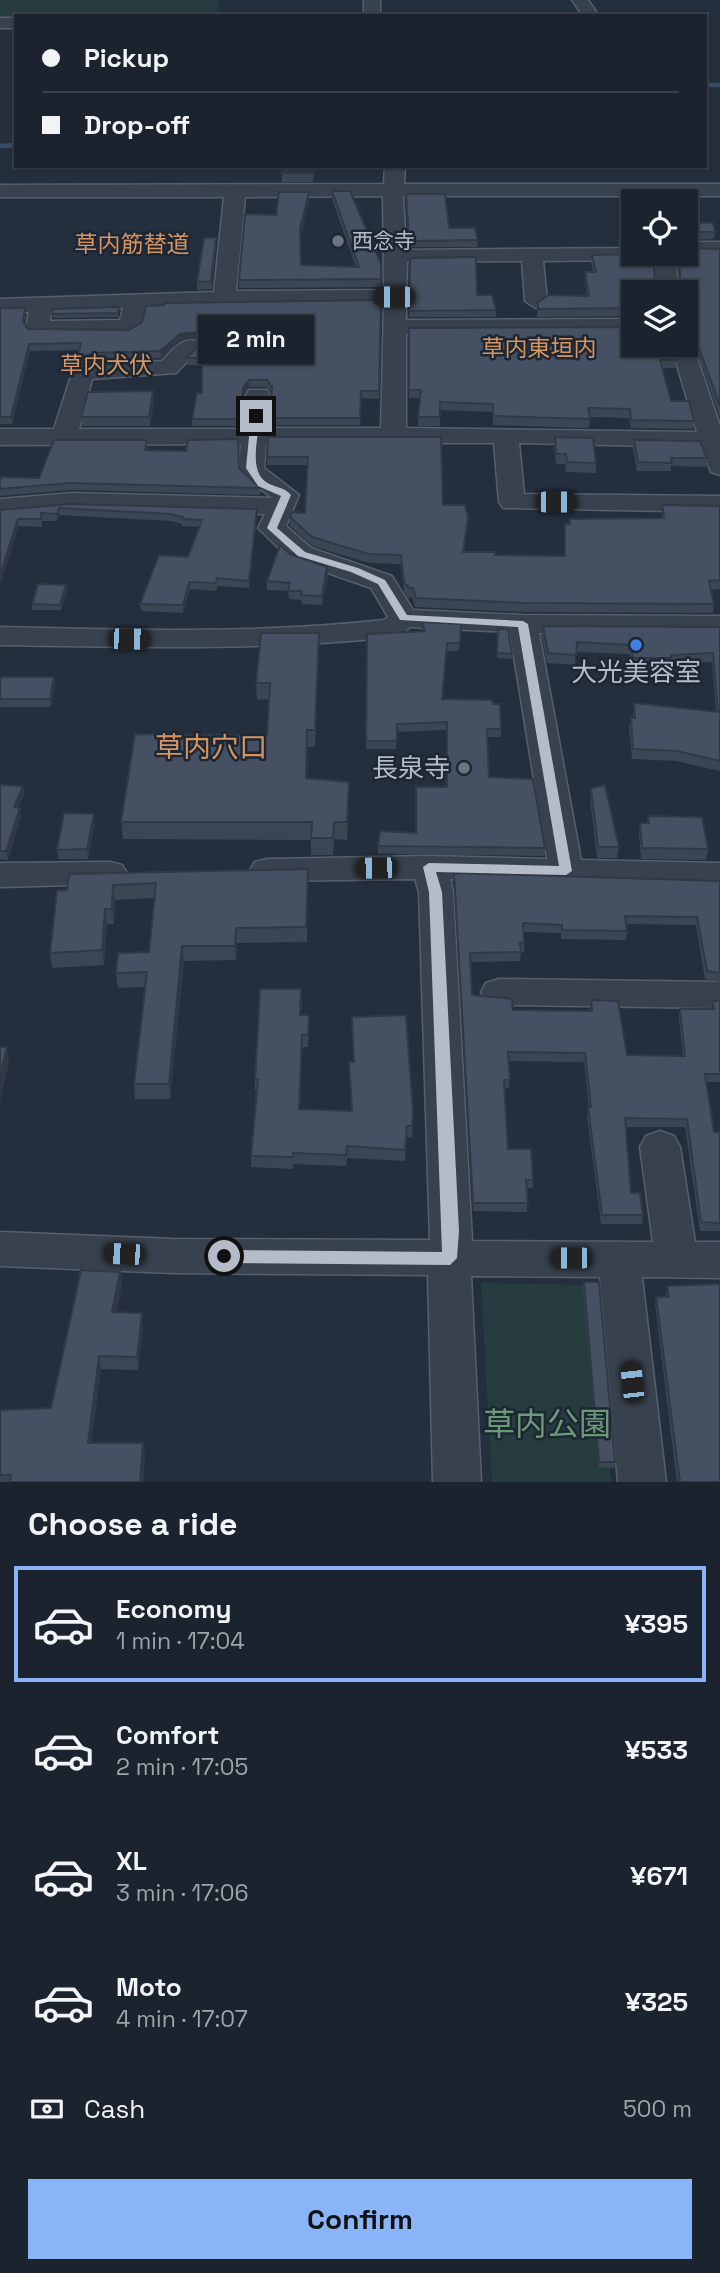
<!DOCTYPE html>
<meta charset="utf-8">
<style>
body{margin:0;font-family:"Space Grotesk","Noto Sans JP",sans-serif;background:#242b36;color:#f1f3f6;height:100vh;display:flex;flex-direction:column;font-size:26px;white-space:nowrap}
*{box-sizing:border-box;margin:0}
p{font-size:23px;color:#a0a4aa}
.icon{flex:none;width:38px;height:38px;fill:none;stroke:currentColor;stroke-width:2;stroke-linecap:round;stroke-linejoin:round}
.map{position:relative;height:1482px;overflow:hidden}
.details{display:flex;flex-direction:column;background:#1b232e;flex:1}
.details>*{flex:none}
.top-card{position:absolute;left:14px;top:14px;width:693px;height:154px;border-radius:0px;box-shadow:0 2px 5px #0004,0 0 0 2px #39404a;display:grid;align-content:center;height:154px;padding:0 28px;background:#1b232e}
.fabs{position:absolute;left:621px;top:189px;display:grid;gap:14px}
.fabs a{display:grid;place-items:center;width:77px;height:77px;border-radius:0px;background:#1b232e;box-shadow:0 2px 5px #0004,0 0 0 2px #39404a;font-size:35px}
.end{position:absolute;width:32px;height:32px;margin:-16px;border:9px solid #b4bcc9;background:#111;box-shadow:0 0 0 4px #111}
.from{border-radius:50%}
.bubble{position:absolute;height:49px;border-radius:0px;background:#1b232e;box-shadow:0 2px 5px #0004,0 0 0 2px #39404a;font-size:23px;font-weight:600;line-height:49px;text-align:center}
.car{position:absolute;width:21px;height:42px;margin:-21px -10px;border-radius:9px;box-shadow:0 0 5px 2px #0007;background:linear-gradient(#222 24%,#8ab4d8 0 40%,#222 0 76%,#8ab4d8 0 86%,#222 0)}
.top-card b{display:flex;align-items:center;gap:24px;height:66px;font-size:26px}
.top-card b+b{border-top:2px solid #39404a}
.top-card i{width:18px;height:18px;background:#f1f3f6}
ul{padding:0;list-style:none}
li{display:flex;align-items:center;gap:21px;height:116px;margin:0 14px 10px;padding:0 14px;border:4px solid transparent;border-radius:0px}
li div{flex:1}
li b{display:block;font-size:26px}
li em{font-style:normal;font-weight:600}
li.on{border-color:#8ab4f8}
li>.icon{width:63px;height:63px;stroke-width:1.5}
h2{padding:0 28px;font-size:32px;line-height:84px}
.pay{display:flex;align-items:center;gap:18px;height:77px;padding:0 28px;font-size:26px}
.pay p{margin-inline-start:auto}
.primary-button{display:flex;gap:14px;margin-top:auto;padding:14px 28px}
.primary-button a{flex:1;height:80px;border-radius:0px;background:#8ab4f8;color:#111;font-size:28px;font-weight:600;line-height:80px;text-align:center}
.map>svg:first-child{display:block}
.green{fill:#263c3f}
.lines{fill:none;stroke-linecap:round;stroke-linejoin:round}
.stream{stroke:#394c67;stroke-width:4.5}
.minor-casing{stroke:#565f6c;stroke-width:3}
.minor{fill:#38414e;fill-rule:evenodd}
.wall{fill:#3b4654}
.shaded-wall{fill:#303945}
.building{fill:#455162;stroke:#303945;stroke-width:2}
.route{fill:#b4bcc9}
.worship-dot{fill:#6b7280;stroke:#1d2633;stroke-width:2.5}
.shop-dot{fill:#3f7fe0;stroke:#1d2633;stroke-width:2.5}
.labels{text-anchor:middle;stroke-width:5;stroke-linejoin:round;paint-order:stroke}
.far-poi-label{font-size:21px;fill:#b4bcc9;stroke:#1d2633;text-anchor:start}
.far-neighbourhood-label{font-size:23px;fill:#d59563;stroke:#1d2633}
.poi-label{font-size:26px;fill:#b4bcc9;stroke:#1d2633}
.neighbourhood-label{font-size:28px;fill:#d59563;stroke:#1d2633}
.near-park-label{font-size:32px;fill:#6b9a76;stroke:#1d2633}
</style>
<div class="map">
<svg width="720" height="1482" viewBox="0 0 720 1482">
<rect width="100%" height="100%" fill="#242f3e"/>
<path class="green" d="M0,0H219L216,16H16V21H0Z
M481,1283L589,1285L611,1482H492Z"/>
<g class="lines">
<path class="stream" d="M705,85H720
M0,146L16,145"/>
<g class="minor-casing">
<path id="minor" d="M364,0H380V16H364Z
M572,0H588L599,16H583Z
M0,18H16V28H0Z
M385,166H405L404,184H720V196H403L406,250L634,248V254H645L634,260L543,261L547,301L536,308L525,301L522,261L407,262L406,320L634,319V333L406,334V428L697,432L671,345H686V339L691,340L720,426V475L711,472L701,447L519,443L524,494L720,496V512L503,508L499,502L494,443H266L264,468L299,495L286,526L311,548L392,576L413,610L523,615L720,616V634L539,633L581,860L720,863V887L450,879L453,892L472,1241L653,1242L640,1147L646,1136L660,1131L674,1136L680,1147L695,1242H720V1278L642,1277L666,1482H618L600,1277L471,1276L481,1482H433L428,1275L173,1273L0,1266V1232L173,1239L430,1240L419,892L415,879L267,881L255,878L250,870L255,862L267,859L429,856L547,859L510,632L410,627L403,634L393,637C262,651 132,647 0,645V627C129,630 256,634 384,620L388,617L371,588L291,560L258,528L265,514L72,509L0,515V499L72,493L272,498C246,475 236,488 241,444L0,445V429H54L73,370L95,363L162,361C173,350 181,337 198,341L202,346L176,373L92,379L79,429H242L246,395L249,390H267L270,395L267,428H381L384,304L145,307L141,327L130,334L29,333L26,328L29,312L0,313V299L214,292L224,197H0V185L384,184ZM383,196L384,290L236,291L245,197ZM123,308L120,320L50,321L51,311Z
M686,242H720V254H684Z
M654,254H675L678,292H656Z
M110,862L122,865L127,873L122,881L110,884L0,887V863Z
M499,979L720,982V1008L499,1005L486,1001L481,992L486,983Z"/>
</g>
<use href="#minor" class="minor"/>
</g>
<path class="wall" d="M282,171H314L313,182H282Z
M332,191L381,264V287L239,288V280L276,215L309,199L301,236V265L356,267L332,199Z
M406,200L449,228L478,240L477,247H408Z
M624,220L634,221V246L626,245L623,228Z
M686,222L715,232L714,239L686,240Z
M216,246L212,289L197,290V282Z
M720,249V418L692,337H686V292H634V316L537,317L538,302L587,296L585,280V272H593L591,263L592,255L655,286H679L677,254H686Z
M410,258L477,295L496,310V317H409Z
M381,300L379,399L361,398L360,425H270L272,393L267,387H249L243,395L240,426H192V419L202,393V365H187V358L201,342L198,338L181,340L161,358L95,360L79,365L80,350L30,351L12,424H0V308L26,315L24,323L28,329L129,330Z
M119,307L118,317L53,318L52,314Z
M409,328L676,360L675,368H663L671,401L694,421L693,429L631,428L629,418L590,417L589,428L493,425V412L440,410V426H418L420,398H409Z
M154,401L150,426H82L81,417Z
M268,437L443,505L467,526L464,552L495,555L565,556V524L662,518V505L720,506V589L711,590L714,604L713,613L523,612L415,607L412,597L408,598L404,591L401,564L369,563L312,546L290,526V517L305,513L308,465H267Z
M555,437L596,463V473L566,472L565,464H556L554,446Z
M634,440L707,458L706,467L671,466V471H637L633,448Z
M147,447V450L239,468L260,488V495L72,490L0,496V477L39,478Z
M71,504L257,516L249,588L218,586L216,591L190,589L183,613L141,611L140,604L188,557L199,527L182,526V524L171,521L59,515L57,521H42V527L19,526L0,510Z
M290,554L327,567L328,576L322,605L302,604L301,600L289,599L288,591L267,590V581Z
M67,590L61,610H32V604Z
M422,622L461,624L459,651H447L443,699L493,704L501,729V737H487L489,777L545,848L544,856L378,854V846L416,833L446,787V730L397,732L396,749H366L367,634L422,632Z
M543,626L720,627V771L676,761L632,759L629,728L631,718H633L634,703L716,712L712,662L670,665V668L632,667L630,654L576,652L575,665L547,663L542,636Z
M498,629L512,654V659L497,658Z
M319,633L315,747H308L307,778L349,799L347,840L334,839L333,855H311V840L123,839L121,822L267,735L269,699L257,700L256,683Z
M0,677H54L55,685L51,707H0Z
M0,785L23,786L24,794L18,808L21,816L8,860L0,859Z
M591,788L619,847L617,858H597L590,799Z
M648,816L708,849L706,860L641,859L639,834L640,823H647Z
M95,823L88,859H58L57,850Z
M308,869L307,942L237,943L236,960L184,961L170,1099H135L134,1084L145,987L118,988L116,973L149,952L155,898L115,900L114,924H107L104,965L52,968L50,953L67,890L69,874Z
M454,873L720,881V982L705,979L696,925L626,924L627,931L626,940L561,939V933L524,932V952H521L520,961L471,962L472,995L513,1010L590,1011L591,1000L627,1055L683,1056L679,1017L680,1009H711L712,1002L720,1000V1082H706L714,1132H720V1231H700L685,1127H625L631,1193L643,1215L642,1224H601L587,1116L589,1107L584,1062L509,1061V1088H504L508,1149L533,1180V1188H527V1212L473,1211Z
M302,1000L301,1015L309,1026L308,1047H302L300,1109L351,1111L413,1112L412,1138L407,1137L405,1161L347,1158L346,1166L293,1164V1169L251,1167V1156L257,1090H255V1079Z
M120,1272L122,1285L116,1312L143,1326L138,1370L101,1369L91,1443H143L145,1456L143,1482H0V1410L51,1408Z
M584,1282L615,1462L614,1468L599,1467L583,1288Z
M667,1286L720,1482H677L655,1304L656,1297H666Z"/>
<path class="shaded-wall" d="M309,192V199L301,236L300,229Z
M216,238V246L212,289L211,281Z
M198,332V338L181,340L161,358L160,351L180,334Z
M29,344L30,351L12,424L11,417Z
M94,353L95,360L79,365L78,358Z
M249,380V387L243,395L240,426L239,419L243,388Z
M153,391L154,401L150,426L149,417Z
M59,508V515L57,521V514Z
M257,509V516L249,588V581Z
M18,519L19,526L0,586V575Z
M327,567L328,576L322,605V596Z
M189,582L190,589L183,613V605Z
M66,585L67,590L61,610L60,605Z
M319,633V650L315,747V730Z
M54,677L55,685L51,707L50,699Z
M307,730L308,747L306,795V778Z
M349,782V799L347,840V822Z
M23,786L24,794L15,816L14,807Z
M20,808L21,816L8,860L6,851Z
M94,814L95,823L88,859L87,849Z
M113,885L115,900L114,924L112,909Z
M105,909L107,924L104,965L102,950Z
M236,928L237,943L236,960L235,946Z
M182,946L184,961L170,1099L169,1084Z
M7,1047L9,1063L0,1103V1075Z
M120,1272L122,1285L114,1325L112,1312Z
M142,1313L143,1326L138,1370L137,1357Z
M99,1356L101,1369L90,1456L88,1443Z
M143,1443L145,1456L143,1482H140Z"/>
<path class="building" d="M282,171H314L313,173H281Z
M332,191H350L381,264V279L239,280L245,214L276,215L279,192H309L300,229L301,265L359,267Z
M406,194H445L449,228H475L478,240L409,241Z
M624,220L634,221V238H627Z
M686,222L713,223L715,232H686Z
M204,238H216L211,281L197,282Z
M686,248L720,249V406L692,329H686V292H634V308L538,309V302L549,295L589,296L585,272H596L592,255L653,254L655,286H681L678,254H686Z
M476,257L477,295H492L496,310L409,311L410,258Z
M381,300L379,391H361L360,418H270L272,387L267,380H249L243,388L239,419H192L197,393H202V358H187L204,339L198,332L180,334L160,351L94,353L78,358L81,343L29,344L11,417H0V308H25L23,321L28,329L129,330L142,322L146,306L164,305L165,303Z
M119,307L118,313L52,314L53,309Z
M634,327V345H672L676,360H660L671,401H689L694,421L631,420L630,409L588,408L590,419L493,416V404L440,402V417H418L421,390H409V328Z
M153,391L149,417H81L88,392Z
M268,437H441L443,505H465L468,517L463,552H495V555L565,556V524H570V519L664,518L662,505L720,506V580L709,581L714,604L524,603L416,598L413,588H409L404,582L401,555L369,554L312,537L290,517L292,512L305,513L308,457H267Z
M555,437L593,438L596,463L567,462L566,454H556Z
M238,439L239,468L260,488L71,483L0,489V477L39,478L54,440H147L145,450L186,451L188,440Z
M634,440L700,441L707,458H671L672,463L638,462Z
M71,504L257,509L249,581L217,578L216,583L189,582L183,605L140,604L159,555L188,557L202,520L182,519L183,517L170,514L59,508L57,514L41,513V519H18L0,575V510Z
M280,545L290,554L327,567L322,596L301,595L302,591H288L290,583L267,581Z
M38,584L66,585L60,605L32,604Z
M422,622L461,624L460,643H447L442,699L492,700L493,704H500L501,729H487L489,777L533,779L545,848L378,846L380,831L416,833V787H447V722L397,724V741H366L367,634L425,631Z
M543,626L720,627V761L677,751L633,749L631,718H635L634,703L718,712L713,653L671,655V658H633L631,645L577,642L576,655L548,653Z
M498,629H508L512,654L497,653Z
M261,633H319L315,730H307L306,778L349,782L347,822H334L333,838H311L312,822H121L135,734L267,735L270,683H256Z
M0,677H54L50,699H0Z
M0,785L23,786L14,807L20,808L6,851H0Z
M605,785L619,847H598L591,788Z
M64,813L94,814L87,849L57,850Z
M648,816L702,817L708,849L642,848L640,823H649Z
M308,869L306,927L236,928L235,946H182L169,1084H134L147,972L116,973L118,953L149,952L156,883L113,885L112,909H105L102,950L50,953L57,891L67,890L69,874Z
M454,873L720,881V973L707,971L697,917L625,916L627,931L562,930V925L523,923L524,943H520L521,952L470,953L472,995L512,999L513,1010L592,1011L591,1000L618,1001L627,1055L685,1056L680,1009H714L712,1002L720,1000V1074H705L714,1132H720V1223L701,1222L687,1119L625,1118L631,1193H640L643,1215H602L588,1107H591L585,1053L508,1052L510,1080H504L508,1149H531L533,1180H526L528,1203H473Z
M260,989H301L300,1015H309L308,1035H302L299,1109L352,1111L349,1062H354L352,1017L406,1015L413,1112L412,1126H407L405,1150L347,1146L346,1155L293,1153V1157L251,1156L258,1079H255Z
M0,1047H7L0,1075Z
M81,1270L120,1272L112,1312L142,1313L137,1357L99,1356L88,1443H143L140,1482H10L11,1475H0V1410L51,1408Z
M584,1282H599L615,1462H599Z
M720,1284V1482H680L656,1297H669L667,1286Z"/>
<path class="route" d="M256,414L260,416C259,435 248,470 266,482C275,488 283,486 291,495L277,528L305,552L358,568L385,580L407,615L523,621L528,624L572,871L566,875L436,872L442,892L459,1231L457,1258L450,1265L224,1263L216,1256L224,1250L442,1252L429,892L423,867L429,863L559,866L518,627L400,620L378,584L351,572L298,556L267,528L281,496L258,486L246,468L251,416Z"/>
<g class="worship-dot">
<circle cx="338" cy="241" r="7"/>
<circle cx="464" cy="768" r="7"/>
</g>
<circle class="shop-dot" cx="636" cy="645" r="7"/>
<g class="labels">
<g class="far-poi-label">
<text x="352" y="248">西念寺</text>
</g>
<g class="far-neighbourhood-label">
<text x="132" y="252">草内筋替道</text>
<text x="539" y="356">草内東垣内</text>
<text x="106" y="373">草内犬伏</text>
</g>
<g class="poi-label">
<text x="636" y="681">大光美容室</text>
<text x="450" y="777" text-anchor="end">長泉寺</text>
</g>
<g class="neighbourhood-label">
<text x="211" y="757">草内穴口</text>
</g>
<g class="near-park-label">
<text x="547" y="1435">草内公園</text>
</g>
</g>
</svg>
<div class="fabs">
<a><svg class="icon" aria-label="locate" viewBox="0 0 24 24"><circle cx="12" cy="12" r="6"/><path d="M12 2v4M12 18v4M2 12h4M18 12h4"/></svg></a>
<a><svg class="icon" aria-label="layers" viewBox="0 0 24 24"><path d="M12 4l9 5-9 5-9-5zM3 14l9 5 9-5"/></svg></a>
</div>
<i class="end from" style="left:224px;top:1256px"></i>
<i class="end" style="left:256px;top:416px"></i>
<div class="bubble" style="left:198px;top:315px;width:116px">2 min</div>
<i class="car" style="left:394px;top:297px;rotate:270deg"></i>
<i class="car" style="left:556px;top:502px;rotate:90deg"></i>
<i class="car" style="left:129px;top:639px;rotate:91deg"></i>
<i class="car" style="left:376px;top:868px;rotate:269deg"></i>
<i class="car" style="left:124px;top:1254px;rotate:272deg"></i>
<i class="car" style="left:571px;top:1258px;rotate:270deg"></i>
<i class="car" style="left:632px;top:1382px;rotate:354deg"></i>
<div class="top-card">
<b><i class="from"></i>Pickup</b>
<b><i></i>Drop-off</b>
</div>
</div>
<section class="details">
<h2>Choose a ride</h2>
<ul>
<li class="on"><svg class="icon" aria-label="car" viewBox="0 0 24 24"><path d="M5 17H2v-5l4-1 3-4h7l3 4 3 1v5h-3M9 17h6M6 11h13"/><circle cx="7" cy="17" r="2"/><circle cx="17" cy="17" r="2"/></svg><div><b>Economy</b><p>1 min · 17:04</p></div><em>¥395</em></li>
<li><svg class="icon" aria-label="car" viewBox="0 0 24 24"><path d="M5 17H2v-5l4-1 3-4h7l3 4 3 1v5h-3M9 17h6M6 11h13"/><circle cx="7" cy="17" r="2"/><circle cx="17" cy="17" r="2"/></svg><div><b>Comfort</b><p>2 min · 17:05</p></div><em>¥533</em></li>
<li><svg class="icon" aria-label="car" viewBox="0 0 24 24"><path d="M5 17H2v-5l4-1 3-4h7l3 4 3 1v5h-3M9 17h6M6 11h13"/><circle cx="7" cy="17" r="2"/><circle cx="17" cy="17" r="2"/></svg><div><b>XL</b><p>3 min · 17:06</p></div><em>¥671</em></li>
<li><svg class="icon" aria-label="car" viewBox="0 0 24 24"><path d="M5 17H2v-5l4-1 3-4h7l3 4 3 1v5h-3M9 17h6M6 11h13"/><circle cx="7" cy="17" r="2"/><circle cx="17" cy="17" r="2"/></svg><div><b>Moto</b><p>4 min · 17:07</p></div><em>¥325</em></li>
</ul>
<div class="pay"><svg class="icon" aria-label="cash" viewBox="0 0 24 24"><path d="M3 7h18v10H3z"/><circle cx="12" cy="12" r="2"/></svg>Cash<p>500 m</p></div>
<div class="primary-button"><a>Confirm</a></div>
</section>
